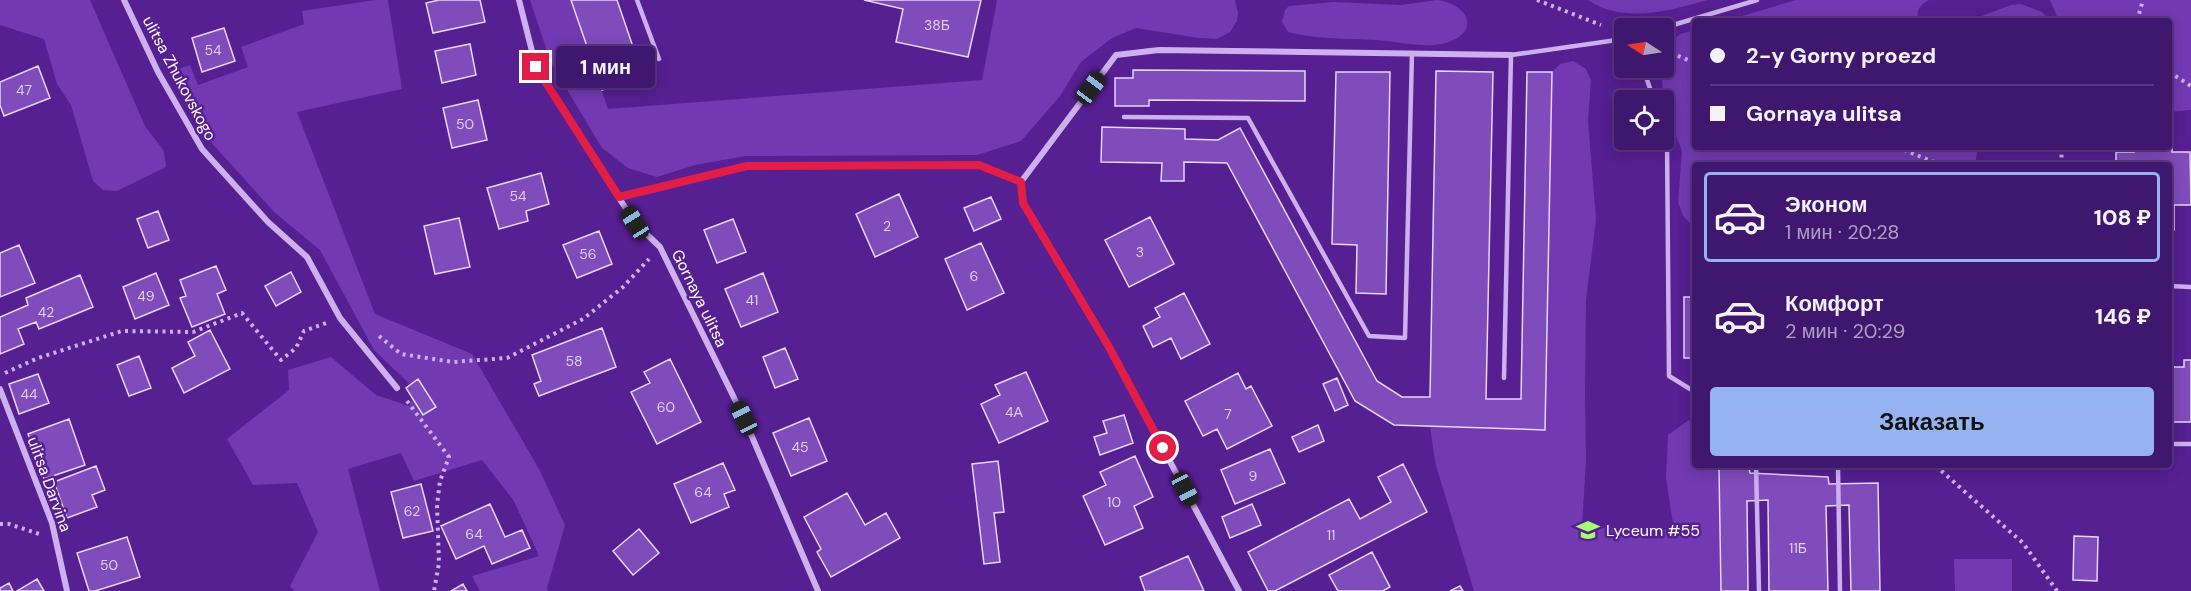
<!DOCTYPE html>
<html lang="ru">
<meta charset="utf-8">
<style>
body{margin:0;font-family:"DM Sans",sans-serif;background:#4b2476;color:#f1f3f6;height:100vh;display:flex;flex-direction:column;font-size:22px;white-space:nowrap}
*{box-sizing:border-box;margin:0}
p{font-size:20px;color:#ae9fc2}
.icon{flex:none;width:33px;height:33px;fill:none;stroke:currentColor;stroke-width:2;stroke-linecap:round;stroke-linejoin:round}
.map{position:relative;flex:1;overflow:hidden}
.drawer{position:absolute;left:1692px;top:162px;width:480px;height:306px;display:flex;flex-direction:column;background:#40176e;border-radius:6px;box-shadow:0 3px 15px #0003,0 0 0 2px #593681}
.drawer>*{flex:none}
.banner{position:absolute;left:1692px;top:18px;width:480px;height:132px;border-radius:6px;box-shadow:0 3px 15px #0003,0 0 0 2px #593681;display:grid;align-content:center;height:132px;padding:0 18px;background:#40176e}
.needle{width:39px;rotate:282deg}
.fabs{position:absolute;left:1614px;top:18px;display:grid;gap:12px}
.fabs a{display:grid;place-items:center;width:60px;height:60px;border-radius:6px;background:#40176e;box-shadow:0 3px 15px #0003,0 0 0 2px #593681;font-size:30px}
.end{position:absolute;width:27px;height:27px;margin:-14px;border:8px solid #e11d48;background:#fff;box-shadow:0 0 0 3px #fff}
.from{border-radius:50%}
.bubble{position:absolute;height:42px;border-radius:6px;background:#40176e;box-shadow:0 3px 15px #0003,0 0 0 2px #593681;font-size:20px;font-weight:800;line-height:42px;text-align:center}
.car{position:absolute;width:18px;height:36px;margin:-18px -9px;border-radius:8px;box-shadow:0 0 4px 2px #0007;background:linear-gradient(#222 24%,#8ab4d8 0 40%,#222 0 76%,#8ab4d8 0 86%,#222 0)}
.banner b{display:flex;align-items:center;gap:21px;height:57px;font-size:22px}
.banner b+b{border-top:2px solid #593681}
.banner i{width:15px;height:15px;background:#f1f3f6}
ul{padding:10px 0 0;list-style:none}
li{display:flex;align-items:center;gap:18px;height:90px;margin:0 12px 9px;padding:0 6px;border:3px solid transparent;border-radius:6px}
li div{flex:1}
li b{display:block;font-size:22px}
li em{font-style:normal;font-weight:800}
li.active{border-color:#95b2f1}
li>.icon{width:54px;height:54px;stroke-width:1.5}
.primary-button{display:flex;gap:12px;margin-top:auto;padding:12px 18px}
.primary-button a{flex:1;height:69px;border-radius:6px;background:#95b2f1;color:#111;font-size:24px;font-weight:800;line-height:69px;text-align:center}
.map>svg:first-child{display:block}
.green{fill:#7239b2}
.building{fill:#804bba;stroke:#e6d6fa;stroke-width:1.5}
.lines{fill:none;stroke-linecap:round;stroke-linejoin:round}
.path{stroke:#cdb0ee;stroke-width:4;stroke-dasharray:3 4.5;stroke-linecap:butt}
.lane{stroke:#cdb0ee;stroke-width:4.5}
.street{stroke:#cdb0ee;stroke-width:6}
.route{stroke:#e11d48;stroke-width:8}
.labels{text-anchor:middle;stroke-width:5;stroke-linejoin:round;paint-order:stroke}
.number-label{font-size:14px;fill:#dfd2ee}
.street-label{font-size:16px;fill:#fff;stroke:#561f92}
.poi-label{font-size:16px;fill:#fff;stroke:#561f92;text-anchor:start}
</style>
<div class="map">
<svg width="2191" height="591" viewBox="0 0 2191 591">
<rect width="100%" height="100%" fill="#561f92"/>
<path class="green" d="M0,0H90L145,126L164,151L166,167L117,191L103,190L93,181L71,105L57,84L44,39L0,25Z
M375,0H388L402,89L297,112L375,314L472,354L539,469L565,525L547,588L548,591H480L472,576L539,556L514,501L482,460L414,481L401,453L348,469L380,591H294L290,586L318,532L297,483L253,485L227,439L289,390L288,370L331,357L376,395L409,406L415,389L374,350L320,250L274,212L209,140L170,72L190,65L198,85L248,67L241,47L304,24L302,11Z
M530,0H571L608,109L982,80L997,0H1235L1238,13L1237,21L1230,32L1217,39L1199,38L1136,28L1112,38L1081,62L1060,96L1021,141L977,155L746,156L695,165L657,177L628,168L602,148L551,63Z
M1437,0C1471,4 1482,35 1441,44C1423,48 1395,41 1376,40C1347,38 1317,40 1288,32L1282,22L1285,10L1289,6L1333,2L1401,5Z
M1588,0H1707C1670,11 1623,24 1588,0Z
M1796,0H1929C1920,5 1915,11 1919,21H1725Z
M2050,0H2191V110L2169,112V21H2059Z
M2021,4L2042,12L2051,21H1968L2011,5Z
M1695,30V147H1978L1975,165H1695V228L1683,216L1678,202L1682,151L1664,106L1661,68H1664L1666,46L1680,34Z
M1573,61L1586,69L1591,80L1588,121L1596,219L1586,300L1585,394L1586,460L1582,526L1674,530L1666,478L1668,435L1689,420L1695,425V465H1719L1721,591H1474L1435,462L1430,426L1545,429L1552,72L1560,64Z
M1954,559H2012V591H1955Z"/>
<path class="building" d="M439,0H480L485,22L433,33L426,3Z
M571,0H617L643,76L602,90Z
M864,0H981L968,57L896,42L903,9Z
M224,28L235,61L202,72L192,38Z
M470,44L476,75L442,83L435,51Z
M38,66L50,98L4,116L0,105V82Z
M1133,70L1305,71V101L1149,100V106H1115V78H1133Z
M1436,71L1493,72L1486,399H1521L1527,72H1552L1545,430L1394,425L1355,401L1227,163L1184,162V181H1161L1162,163L1101,162L1102,127L1185,129V139L1218,140L1240,128L1377,381L1402,397H1430Z
M1336,72H1390L1386,294L1356,293L1357,245L1332,244Z
M478,100L487,140L452,148L443,108Z
M2169,124H2172V152H2190L2191,205H2174V230L2169,231V165H2116V152H2134V147H2169Z
M541,173L549,204L526,211L528,221L499,229L487,188Z
M899,194L918,237L875,257L856,214Z
M991,197L1001,219L974,231L964,208Z
M158,211L169,240L148,248L137,219Z
M1150,217L1174,264L1129,287L1105,240Z
M459,218L470,267L435,274L424,226Z
M733,219L746,252L717,263L704,230Z
M599,231L612,264L577,278L563,245Z
M981,243L1004,293L967,310L945,259Z
M19,245L35,283L0,297V253Z
M216,266L226,290L217,294L225,314L192,327L180,298L186,296L180,280Z
M291,272L301,292L276,306L265,286Z
M156,273L169,305L135,319L123,287Z
M763,273L778,312L741,327L725,289Z
M80,275L93,307L39,329L36,322L18,329L24,344L0,354V317L28,305L26,298Z
M1184,293L1210,344L1181,359L1171,338L1153,347L1143,326L1160,317L1155,308Z
M1684,297H1695V358H1684Z
M602,328L616,367L539,396L534,384L541,381L532,355Z
M210,330L230,369L184,393L172,368L195,356L188,342Z
M785,348L798,379L775,388L763,357Z
M139,356L151,388L129,396L117,365Z
M670,359L701,422L657,444L631,392L650,383L644,372Z
M2184,360H2191V422H2169V367H2184Z
M1026,372L1048,421L999,443L981,404L1000,395L995,385Z
M1238,373L1246,389L1251,386L1272,426L1227,449L1217,429L1203,436L1185,401Z
M38,374L49,403L19,414L9,384Z
M1337,378L1348,405L1335,411L1323,384Z
M418,379L436,407L423,415L406,388Z
M1124,415L1133,443L1100,455L1094,437L1107,433L1103,421Z
M809,418L827,461L791,476L773,433Z
M69,419L85,465L44,479L28,434Z
M1318,425L1324,441L1299,452L1292,437Z
M1270,449L1285,483L1235,504L1221,470Z
M1135,456L1153,497L1134,506L1143,528L1105,545L1083,496L1106,485L1100,472Z
M998,461L1004,512L994,513L1000,562L984,564L972,464Z
M723,463L735,490L724,494L729,507L691,523L674,484Z
M1403,464L1427,512L1275,591H1268L1248,552L1349,499L1360,519L1391,502L1378,477Z
M96,466L105,490L92,495L97,507L67,518L54,482Z
M1719,468H1749L1750,473L1828,477L1829,484L1878,483L1880,591H1851L1849,505L1826,506L1828,591H1769L1768,500L1747,501L1748,591H1721Z
M421,484L433,531L403,538L391,492Z
M847,493L865,525L886,513L900,538L831,577L817,552L821,549L804,517Z
M490,504L505,537L522,530L530,548L492,564L484,546L456,559L441,526Z
M1252,504L1261,525L1230,538L1222,517Z
M639,529L659,553L633,575L613,551Z
M2074,536L2098,537L2097,581L2073,580Z
M127,537L140,577L95,591H89L77,553Z
M1372,552L1390,587L1383,591H1338L1329,575Z
M1188,556L1204,591H1145L1140,577Z
M37,579L44,591H17Z
M9,583L13,591H0V588Z
M463,584L467,591H451Z
M1460,586L1463,591H1450Z"/>
<g class="lines">
<path class="path" d="M1537,0L1601,25
M2137,21L2143,0
M1664,50L1695,63
M2169,72L2191,86
M1897,147L1941,165
M2061,165L2062,147
M379,336L401,354L453,362L507,358L583,319L623,287L649,259
M5,373L38,358L122,331L193,332L242,313L281,360L296,348L304,331L326,323
M407,401L449,457L440,481L437,505L439,563L434,591
M1937,465L1938,468L2023,543L2057,591
M0,524H9L39,534"/>
<path class="lane" d="M637,0L659,59
M1663,28L1757,0
M1643,68L1654,100
M1124,117L1248,118L1369,336L1405,338L1412,53
M1664,127L1667,138L1669,376L1695,392
M2169,286L2191,287
M1504,378L1511,55L1624,39
M2169,444H2191
M1756,465L1759,591
M1827,465L1838,466L1840,591"/>
<path class="street" d="M124,0L158,72L202,149L268,222L307,257L340,318L397,388
M519,0L536,67L635,223L660,247L744,418L818,591
M1021,182L1116,55L1159,50L1511,55
M1021,182L1023,203L1109,347L1239,591
M619,197L746,166L979,165L1021,182
M0,389L52,523L67,591"/>
</g>
<g class="lines">
<path class="route" d="M536,67L619,197L747,166L979,165L1021,182L1023,203L1109,347L1163,448"/>
</g>
<defs>
<g id="school-bare" transform="scale(1.8)"><path d="M0-5L7-2L0 1L-7-2ZM-4 1L0 2.5L4 1V4Q0 6-4 4Z" fill="#a4fc70" stroke="#561f92" stroke-width="2.5" paint-order="stroke"/></g>
</defs>
<g fill-rule="evenodd">
<use href="#school-bare" x="1588" y="530"/>
</g>
<g class="labels">
<g class="number-label">
<text x="937" y="30">38Б</text>
<text x="213" y="55">54</text>
<text x="24" y="95">47</text>
<text x="465" y="129">50</text>
<text x="518" y="201">54</text>
<text x="887" y="231">2</text>
<text x="1140" y="257">3</text>
<text x="588" y="259">56</text>
<text x="974" y="281">6</text>
<text x="146" y="301">49</text>
<text x="752" y="305">41</text>
<text x="46" y="317">42</text>
<text x="574" y="366">58</text>
<text x="29" y="399">44</text>
<text x="666" y="412">60</text>
<text x="1014" y="417">4А</text>
<text x="1228" y="419">7</text>
<text x="800" y="452">45</text>
<text x="1253" y="481">9</text>
<text x="703" y="497">64</text>
<text x="1114" y="507">10</text>
<text x="412" y="516">62</text>
<text x="474" y="539">64</text>
<text x="1331" y="540">11</text>
<text x="1798" y="553">11Б</text>
<text x="109" y="570">50</text>
</g>
<g class="street-label">
<text transform="translate(180 78) rotate(62)" y="6">ulitsa Zhukovskogo</text>
<text transform="translate(700 298) rotate(64)" y="6">Gornaya ulitsa</text>
<text transform="translate(50 484) rotate(70)" y="6">ulitsa Darvina</text>
</g>
<g class="poi-label">
<text x="1606" y="536">Lyceum #55</text>
</g>
</g>
</svg>
<div class="fabs">
<a><svg class="needle" viewBox="-14 -14 28 28"><path d="M0-13l5 13h-10z" fill="#e53935"/><path d="M0 13l5-13h-10z" fill="#ae9fc2"/></svg></a>
<a><svg class="icon" aria-label="locate" viewBox="0 0 24 24"><circle cx="12" cy="12" r="6"/><path d="M12 2v4M12 18v4M2 12h4M18 12h4"/></svg></a>
</div>
<i class="end from" style="left:1163px;top:448px"></i>
<i class="end" style="left:536px;top:67px"></i>
<div class="bubble" style="left:556px;top:46px;width:99px">1 мин</div>
<i class="car" style="left:1091px;top:88px;rotate:37deg"></i>
<i class="car" style="left:635px;top:223px;rotate:328deg"></i>
<i class="car" style="left:744px;top:418px;rotate:334deg"></i>
<i class="car" style="left:1185px;top:489px;rotate:152deg"></i>
<div class="banner">
<b><i class="from"></i>2-y Gorny proezd</b>
<b><i></i>Gornaya ulitsa</b>
</div>
<section class="drawer">
<ul>
<li class="active"><svg class="icon" aria-label="car" viewBox="0 0 24 24"><path d="M5 17H2v-5l4-1 3-4h7l3 4 3 1v5h-3M9 17h6M6 11h13"/><circle cx="7" cy="17" r="2"/><circle cx="17" cy="17" r="2"/></svg><div><b>Эконом</b><p>1 мин · 20:28</p></div><em>108 ₽</em></li>
<li><svg class="icon" aria-label="car" viewBox="0 0 24 24"><path d="M5 17H2v-5l4-1 3-4h7l3 4 3 1v5h-3M9 17h6M6 11h13"/><circle cx="7" cy="17" r="2"/><circle cx="17" cy="17" r="2"/></svg><div><b>Комфорт</b><p>2 мин · 20:29</p></div><em>146 ₽</em></li>
</ul>
<div class="primary-button"><a>Заказать</a></div>
</section>
</div>
